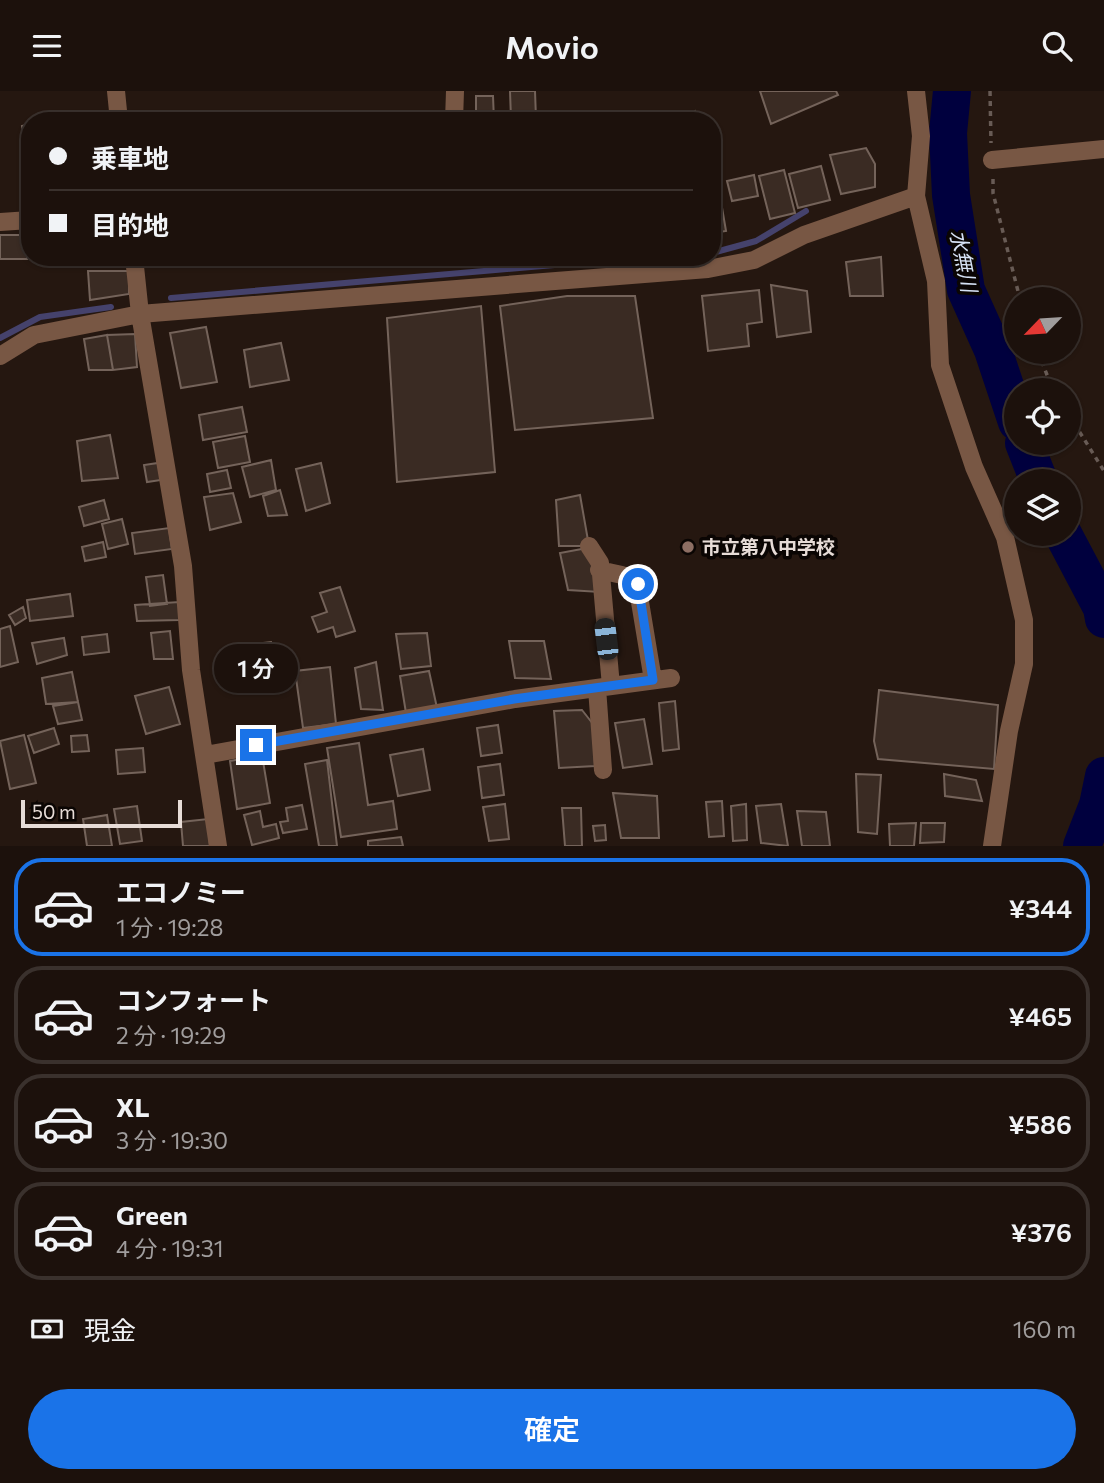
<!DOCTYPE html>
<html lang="ja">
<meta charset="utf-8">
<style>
body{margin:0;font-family:Commissioner,"Noto Sans JP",sans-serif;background:#291f1a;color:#f1f3f6;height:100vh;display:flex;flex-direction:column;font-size:26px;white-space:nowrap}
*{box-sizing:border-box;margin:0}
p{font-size:23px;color:#a09d9d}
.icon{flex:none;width:38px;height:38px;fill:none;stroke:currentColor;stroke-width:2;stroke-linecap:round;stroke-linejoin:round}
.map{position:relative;height:755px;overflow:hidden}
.side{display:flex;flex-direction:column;background:#1c110c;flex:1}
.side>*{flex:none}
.top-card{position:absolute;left:21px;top:21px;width:700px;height:154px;border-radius:28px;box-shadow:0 2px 5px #0004,0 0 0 2px #3a312d;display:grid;align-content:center;height:154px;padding:0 28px;background:#1c110c}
.needle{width:46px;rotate:245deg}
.controls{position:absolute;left:1004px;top:196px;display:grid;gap:14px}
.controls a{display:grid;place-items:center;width:77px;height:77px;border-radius:50%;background:#1c110c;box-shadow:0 2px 5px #0004,0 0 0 2px #3a312d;font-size:35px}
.scale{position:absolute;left:21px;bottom:18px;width:161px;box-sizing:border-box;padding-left:7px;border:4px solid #e7dcd7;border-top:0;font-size:19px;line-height:24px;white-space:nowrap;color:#e7dcd7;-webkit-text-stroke:5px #0a0503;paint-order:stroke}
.end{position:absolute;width:32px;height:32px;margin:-16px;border:9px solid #1a73e8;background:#fff;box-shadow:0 0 0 4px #fff}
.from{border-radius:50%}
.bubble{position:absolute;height:49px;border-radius:24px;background:#1c110c;box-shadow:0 2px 5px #0004,0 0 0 2px #3a312d;font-size:23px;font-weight:600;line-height:49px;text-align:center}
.car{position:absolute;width:21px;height:42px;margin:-21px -10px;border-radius:9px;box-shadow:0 0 5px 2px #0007;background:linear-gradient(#222 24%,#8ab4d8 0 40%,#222 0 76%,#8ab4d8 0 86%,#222 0)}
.top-card b{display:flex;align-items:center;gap:24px;height:66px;font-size:26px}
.top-card b+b{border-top:2px solid #3a312d}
.top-card i{width:18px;height:18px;background:#f1f3f6}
ul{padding:12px 0 0;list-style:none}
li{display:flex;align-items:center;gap:21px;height:98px;margin:0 14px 10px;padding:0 14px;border:4px solid #3a312d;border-radius:28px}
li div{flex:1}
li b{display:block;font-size:26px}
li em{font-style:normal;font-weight:600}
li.selected{border-color:#1a73e8}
li>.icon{width:63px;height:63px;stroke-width:1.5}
.pay{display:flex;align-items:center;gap:18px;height:77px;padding:0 28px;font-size:26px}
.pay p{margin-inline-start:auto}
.primary-button{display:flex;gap:14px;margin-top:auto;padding:14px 28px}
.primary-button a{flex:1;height:80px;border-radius:42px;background:#1a73e8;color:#fff;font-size:28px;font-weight:600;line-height:80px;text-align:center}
header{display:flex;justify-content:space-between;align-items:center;height:91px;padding:0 28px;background:#1c110c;font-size:32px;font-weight:600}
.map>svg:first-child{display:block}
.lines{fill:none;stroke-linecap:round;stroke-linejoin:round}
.stream{stroke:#45426c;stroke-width:6}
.river{stroke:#00003e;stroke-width:38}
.building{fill:#3a2b23;stroke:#74635a;stroke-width:2}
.path{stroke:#685b55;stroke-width:3.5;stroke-dasharray:5 5;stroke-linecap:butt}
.minor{stroke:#785744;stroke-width:18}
.route{stroke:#1a73e8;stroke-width:9}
.education-dot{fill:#8d6e63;stroke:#0a0503;stroke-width:2.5}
.labels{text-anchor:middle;stroke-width:7;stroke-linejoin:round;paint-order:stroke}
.poi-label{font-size:19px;font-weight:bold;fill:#e7dcd7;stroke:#0a0503;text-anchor:start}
.water-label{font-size:21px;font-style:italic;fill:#d6e2f5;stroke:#0a0503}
</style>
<header><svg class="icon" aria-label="menu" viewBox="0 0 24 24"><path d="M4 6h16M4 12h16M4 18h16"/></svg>Movio<svg class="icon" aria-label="search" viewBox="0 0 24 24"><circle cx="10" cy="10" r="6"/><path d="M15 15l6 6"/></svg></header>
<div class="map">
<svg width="1104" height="755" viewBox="0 0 1104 755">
<rect width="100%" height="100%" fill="#251710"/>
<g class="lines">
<path class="stream" d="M936,105L951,104
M712,162L756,150L806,120
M171,207L648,166
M0,247L40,226L111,216"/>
<path class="river" d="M952,0L948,42L951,104L966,199L993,259L1017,331
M1024,352L1039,390
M1063,443L1102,517L1104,528
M1082,755L1098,714L1104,685"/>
</g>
<path class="building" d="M510,0H535L536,28H511Z
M760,0H836L838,4L771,33Z
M476,5H493L494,30H476Z
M695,20L698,30H663V28Z
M30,33V85L22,35Z
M866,57L875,73V96L841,103L830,64Z
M821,75L830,109L798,117L789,83Z
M784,79L795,122L770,128L759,85Z
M754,84L758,105L732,110L727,90Z
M719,99L726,140L712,142V100Z
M0,144H27V168H0Z
M881,166L883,205H850L846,171Z
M88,180H129V203L90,209Z
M771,194L807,200L811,241L777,246Z
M759,199L762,231L747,233L749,255L708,260L702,205Z
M567,205H635L653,327L515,339L500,215Z
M481,215L495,381L397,391L387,227Z
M206,236L217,291L181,297L170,242Z
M135,243L137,276L113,279L107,244Z
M107,244L113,279H89L84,248Z
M281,252L289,289L250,296L244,259Z
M242,316L247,341L203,349L199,324Z
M110,344L118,387L82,390L77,350Z
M245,345L250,371L218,377L213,351Z
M271,369L276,399L250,406L242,376Z
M158,372L161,389L147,391L144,374Z
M321,372L330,412L306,420L296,378Z
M227,379L231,397L210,401L207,383Z
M280,399L287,424L268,425L263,405Z
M233,402L241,431L210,439L204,406Z
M580,404L589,455H559L556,409Z
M104,409L109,428L84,435L79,416Z
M122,428L128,453L108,458L102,433Z
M169,437L172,458L135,463L132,442Z
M103,451L106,466L85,470L82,456Z
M598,455L600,501L568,499L560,462Z
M163,484L167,513L150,515L146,486Z
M340,496L355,540L336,546L333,536L318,541L312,526L327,521L320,502Z
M70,503L73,525L30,530L27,509Z
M179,511V529L137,530L135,514Z
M23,516L26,527L15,534L9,524Z
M10,535L18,571L0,576V538Z
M170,540L173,568H154L151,542Z
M427,542L431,575L401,578L396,543Z
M107,543L109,561L84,564L82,546Z
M64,547L67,564L37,573L32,552Z
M509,550H544L551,588L515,587Z
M271,551L276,579L232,587L226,556Z
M376,571L383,619L361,618L355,577Z
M330,576L336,633L303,637L295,580Z
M429,580L437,617L406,622L400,585Z
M72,581L78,611L46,613L42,587Z
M169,596L180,633L146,643L135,605Z
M879,599L998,614L994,678L878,668L874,650Z
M675,610L679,658L663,660L659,612Z
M78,611L82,629L58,633L53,615Z
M582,619L593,633L595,675L559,677L554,620Z
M644,628L652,673L623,677L615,632Z
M498,634L502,662L481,665L477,637Z
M54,637L59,653L34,662L28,645Z
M24,644L36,692L10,698L0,650Z
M87,644L89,660L72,661L71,645Z
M359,652L368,714L393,710L397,738L341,746L327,657Z
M143,657L145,681L118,683L116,659Z
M423,658L430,699L398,705L390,664Z
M262,664L270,712L237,718L230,670Z
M327,669L337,755H319L305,673Z
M500,673L504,704L482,707L478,676Z
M856,683L881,684L877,743L858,741Z
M944,683L976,689L982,710L945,705Z
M613,702L657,705L659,747H621Z
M722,710L724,745L709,746L706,711Z
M505,713L509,748L489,750L483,716Z
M746,713L747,749L733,750L731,715Z
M781,713L788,755L761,752L756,715Z
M302,714L307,738L283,742L280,731L288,730L286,717Z
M137,715L142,750L120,753L114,718Z
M562,717H581L582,755H565Z
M260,720L263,736L276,733L279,747L252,754L244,724Z
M797,720L826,721L830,755H802Z
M107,724L112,755H87L83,728Z
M208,728L210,755H183L181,731Z
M916,732L914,755H890L889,733Z
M921,732H945L944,751L920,752Z
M605,734L606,749L595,750L593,735Z
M401,746L403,755H368V750Z"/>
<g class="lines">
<path class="path" d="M990,0L991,52
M993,88V102L1020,208
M1038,261L1053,299
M1069,324L1104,380"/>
<path class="minor" d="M116,0L119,30
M916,0L921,45L916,105L936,190L940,274L974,376L1005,446L1024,529V573L1009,640L992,755
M454,30L455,0
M992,69L1104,58
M0,131L30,129
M134,166L140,223L183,475L191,579L218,755
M0,265L34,244L140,223L708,178L754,169L804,144L916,105
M589,455L600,472L611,595
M599,479L622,484L637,493L653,589
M597,597L603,679
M205,664L515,608L671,587"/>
</g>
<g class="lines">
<path class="route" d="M256,654L514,608L653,589L638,493"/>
</g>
<circle class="education-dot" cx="688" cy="456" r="7"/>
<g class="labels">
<g class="poi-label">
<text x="702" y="463">市立第八中学校</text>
</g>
<g class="water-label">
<text transform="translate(963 170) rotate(79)" y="7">水無川</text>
</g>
</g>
</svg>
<div class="controls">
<a><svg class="needle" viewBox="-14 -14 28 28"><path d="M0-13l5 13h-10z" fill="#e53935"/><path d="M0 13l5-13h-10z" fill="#a09d9d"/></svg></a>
<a><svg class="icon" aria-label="locate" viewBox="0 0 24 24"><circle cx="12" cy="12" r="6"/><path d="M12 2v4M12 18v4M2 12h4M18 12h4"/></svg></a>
<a><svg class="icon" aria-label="layers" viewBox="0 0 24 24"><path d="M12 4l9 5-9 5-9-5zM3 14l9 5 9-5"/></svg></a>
</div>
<div class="scale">50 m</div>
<i class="end from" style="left:638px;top:493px"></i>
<i class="end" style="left:256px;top:654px"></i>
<div class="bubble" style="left:214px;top:553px;width:84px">1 分</div>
<i class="car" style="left:606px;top:548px;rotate:353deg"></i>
<div class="top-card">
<b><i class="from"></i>乗車地</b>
<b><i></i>目的地</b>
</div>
</div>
<section class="side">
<ul>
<li class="selected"><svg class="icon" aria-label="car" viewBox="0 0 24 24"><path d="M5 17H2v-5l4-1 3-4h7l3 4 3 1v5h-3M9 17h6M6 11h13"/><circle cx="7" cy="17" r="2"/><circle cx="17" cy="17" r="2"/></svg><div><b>エコノミー</b><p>1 分 · 19:28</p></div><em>¥344</em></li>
<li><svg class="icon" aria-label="car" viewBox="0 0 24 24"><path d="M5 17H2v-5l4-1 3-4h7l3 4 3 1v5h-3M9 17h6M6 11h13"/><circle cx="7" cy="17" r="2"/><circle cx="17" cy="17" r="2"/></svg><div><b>コンフォート</b><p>2 分 · 19:29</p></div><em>¥465</em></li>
<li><svg class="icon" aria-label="car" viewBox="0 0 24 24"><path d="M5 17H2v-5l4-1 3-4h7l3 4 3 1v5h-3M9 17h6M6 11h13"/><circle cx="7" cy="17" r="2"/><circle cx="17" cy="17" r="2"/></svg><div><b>XL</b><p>3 分 · 19:30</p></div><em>¥586</em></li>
<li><svg class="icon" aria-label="car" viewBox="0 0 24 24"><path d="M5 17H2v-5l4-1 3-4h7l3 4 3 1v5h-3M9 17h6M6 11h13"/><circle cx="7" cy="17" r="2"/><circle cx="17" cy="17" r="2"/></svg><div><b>Green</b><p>4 分 · 19:31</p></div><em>¥376</em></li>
</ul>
<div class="pay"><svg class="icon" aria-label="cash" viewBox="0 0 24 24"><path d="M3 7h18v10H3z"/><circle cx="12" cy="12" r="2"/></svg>現金<p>160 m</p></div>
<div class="primary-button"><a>確定</a></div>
</section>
